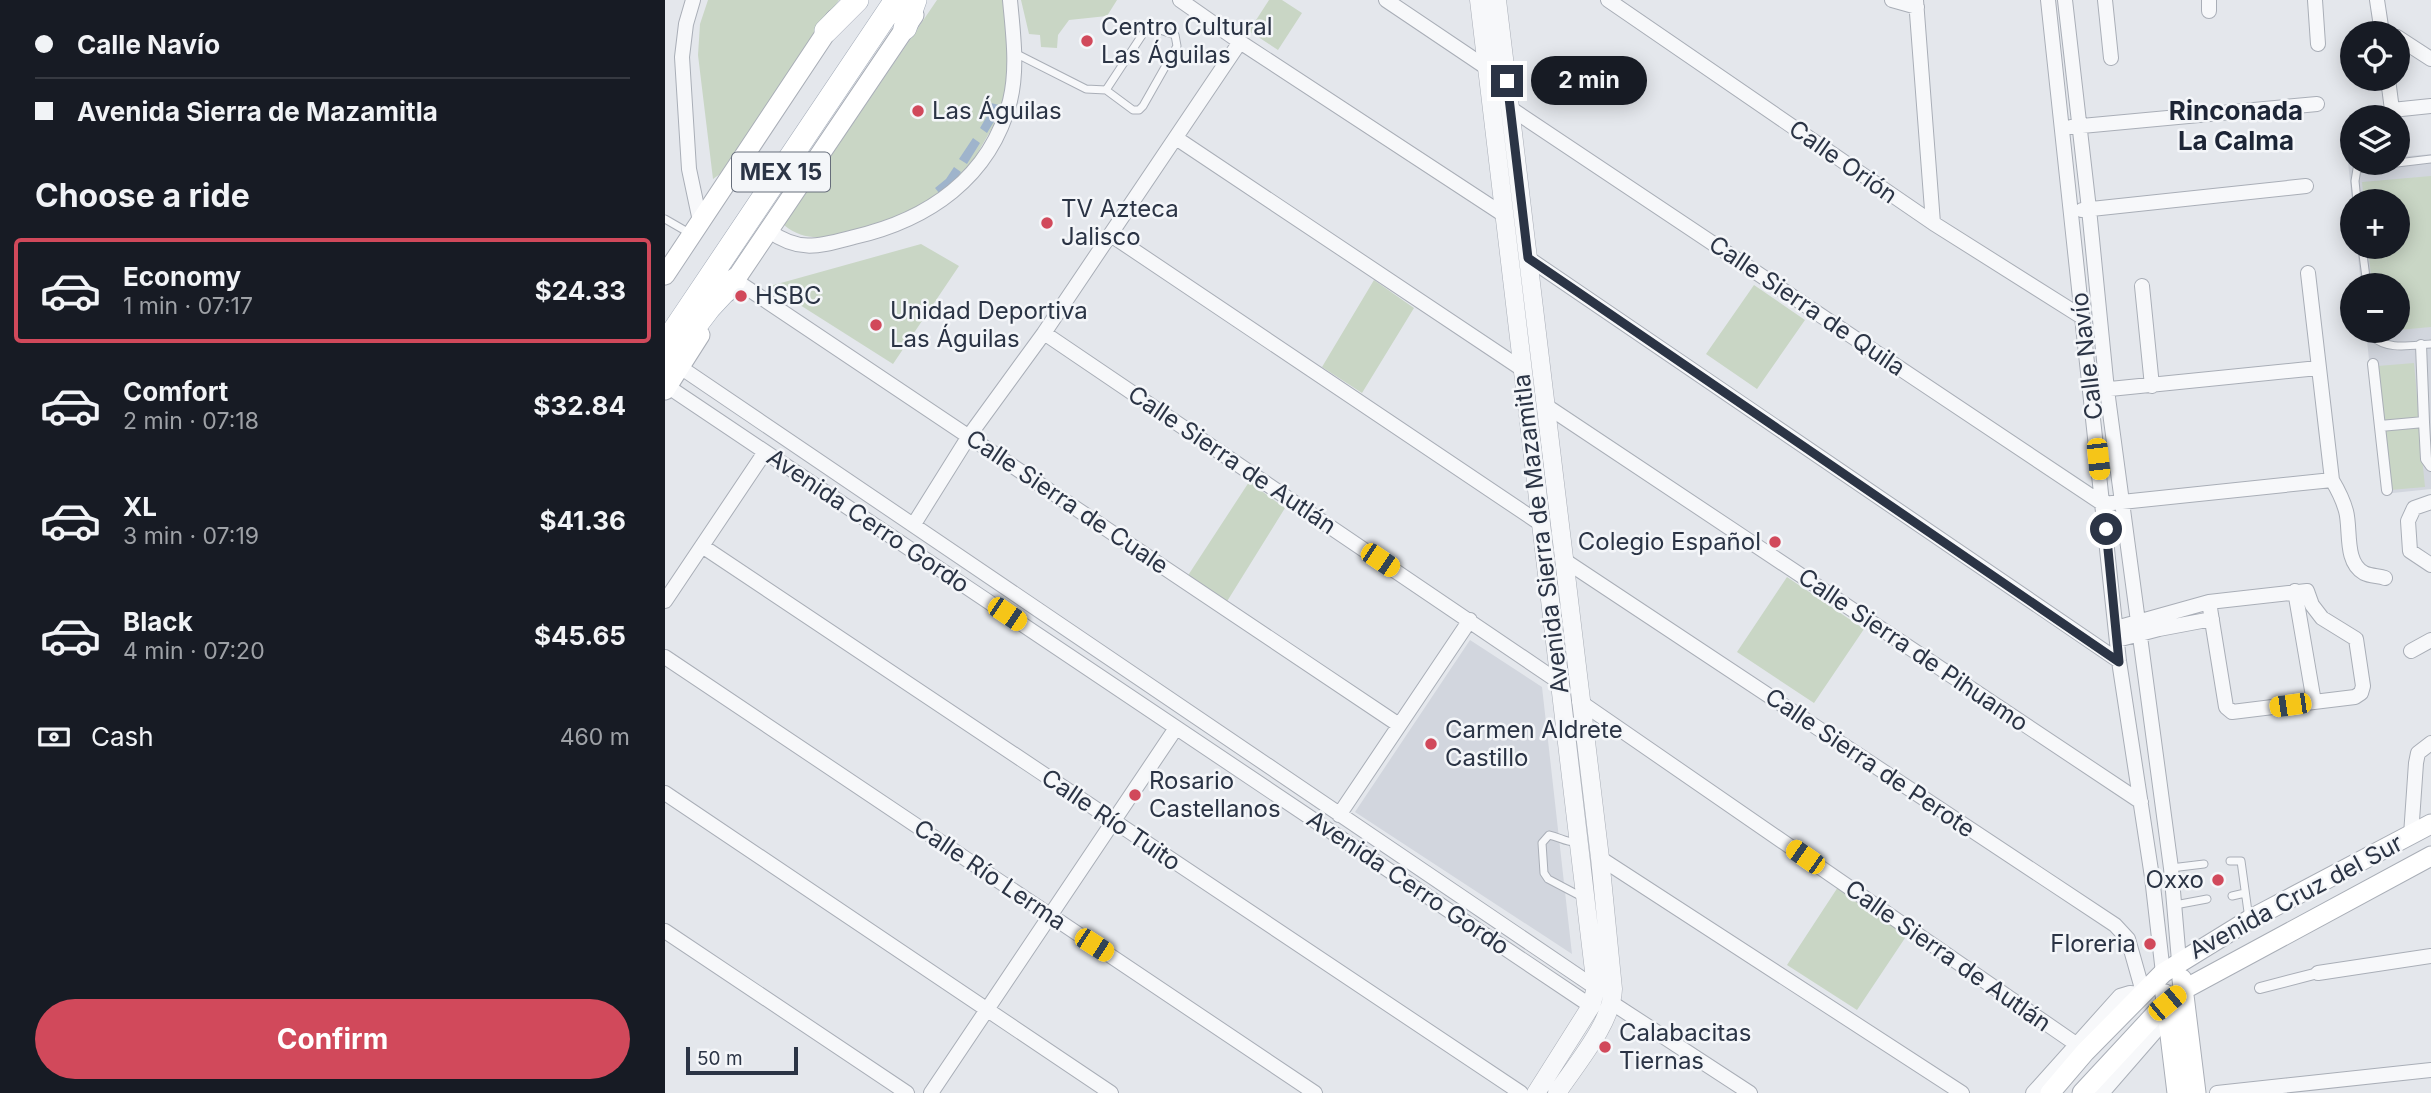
<!DOCTYPE html>
<meta charset="utf-8">
<style>
body{margin:0;font-family:Inter,sans-serif;background:#242831;color:#f1f3f6;height:100vh;display:flex;flex-direction:column;font-size:26px;white-space:nowrap}
*{box-sizing:border-box;margin:0}
p{font-size:23px;color:#9ea1a6}
.icon{flex:none;width:38px;height:38px;fill:none;stroke:currentColor;stroke-width:2;stroke-linecap:round;stroke-linejoin:round}
.map{position:relative;flex:1;overflow:hidden}
.sheet{display:flex;flex-direction:column;background:#171b24;width:665px}
.sheet>*{flex:none}
.banner{display:grid;align-content:center;height:154px;padding:0 35px;background:#171b24}
.tools{position:absolute;left:1675px;top:21px;display:grid;gap:14px}
.tools a{display:grid;place-items:center;width:70px;height:70px;border-radius:50%;background:#171b24;box-shadow:0 4px 18px #0003;font-size:35px}
.scale{position:absolute;left:21px;bottom:18px;width:112px;box-sizing:border-box;padding-left:7px;border:4px solid #2b3445;border-top:0;font-size:19px;line-height:24px;white-space:nowrap;color:#2b3445;-webkit-text-stroke:5px #f4f6f9;paint-order:stroke}
.end{position:absolute;width:32px;height:32px;margin:-16px;border:9px solid #2b3445;background:#fff;box-shadow:0 0 0 4px #fff}
.from{border-radius:50%}
.bubble{position:absolute;height:49px;border-radius:24px;background:#171b24;box-shadow:0 4px 18px #0003;font-size:23px;font-weight:700;line-height:49px;text-align:center}
.car{position:absolute;width:21px;height:42px;margin:-21px -10px;border-radius:9px;box-shadow:0 0 5px 2px #0007;background:linear-gradient(#f5c518 24%,#345 0 40%,#f5c518 0 76%,#345 0 86%,#f5c518 0)}
.banner b{display:flex;align-items:center;gap:24px;height:66px;font-size:26px}
.banner b+b{border-top:2px solid #363941}
.banner i{width:18px;height:18px;background:#f1f3f6}
ul{padding:0;list-style:none}
li{display:flex;align-items:center;gap:21px;height:105px;margin:0 14px 10px;padding:0 21px;border:4px solid transparent;border-radius:7px}
li div{flex:1}
li b{display:block;font-size:26px}
li em{font-style:normal;font-weight:700}
li.selected{border-color:#d1495b}
li>.icon{width:63px;height:63px;stroke-width:1.5}
h2{padding:0 35px;font-size:32px;line-height:84px}
.pay{display:flex;align-items:center;gap:18px;height:77px;padding:0 35px;font-size:26px}
.pay p{margin-inline-start:auto}
.button{display:flex;gap:14px;margin-top:auto;padding:14px 35px}
.button a{flex:1;height:80px;border-radius:42px;background:#d1495b;color:#fff;font-size:28px;font-weight:700;line-height:80px;text-align:center}
main{display:flex;flex:1;min-height:0}
.map>svg:first-child{display:block}
.built{fill:#d2d6de}
.green{fill:#c9d6c5}
.water{fill:#9fb4cc}
.lines{fill:none;stroke-linecap:round;stroke-linejoin:round}
.service-casing{stroke:#a9aeb7;stroke-width:9}
.pedestrian-casing{stroke:#a9aeb7;stroke-width:12}
.minor-casing{stroke:#a9aeb7;stroke-width:16}
.tertiary-casing{stroke:#a9aeb7;stroke-width:19}
.secondary-casing{stroke:#a9aeb7;stroke-width:21}
.primary-casing{stroke:#a3abb8;stroke-width:24}
.service{stroke:#f7f8fa;stroke-width:7}
.pedestrian{stroke:#f7f8fa;stroke-width:10}
.minor{stroke:#f7f8fa;stroke-width:14}
.tertiary{stroke:#f7f8fa;stroke-width:18}
.secondary{stroke:#fff;stroke-width:19}
.primary{stroke:#fff;stroke-width:23}
.route{stroke:#2b3445;stroke-width:9}
.poi-dot{fill:#d1495b;stroke:#f4f6f9;stroke-width:2.5}
.labels{text-anchor:middle;stroke-width:5;stroke-linejoin:round;paint-order:stroke}
.shield{fill:#f4f6f9;stroke:#676e7b;stroke-width:2}
.shield-label{font-size:23px;font-weight:bold;fill:#2b3445}
.poi-label{font-size:24px;fill:#2b3445;stroke:#f4f6f9;text-anchor:start}
.street-label{font-size:24px;fill:#2b3445;stroke:#f4f6f9}
.neighbourhood-label{font-size:26px;font-weight:bold;fill:#1d2536;stroke:#f4f6f9}
</style>
<main>
<section class="sheet">
<div class="banner">
<b><i class="from"></i>Calle Navío</b>
<b><i></i>Avenida Sierra de Mazamitla</b>
</div>
<h2>Choose a ride</h2>
<ul>
<li class="selected"><svg class="icon" aria-label="car" viewBox="0 0 24 24"><path d="M5 17H2v-5l4-1 3-4h7l3 4 3 1v5h-3M9 17h6M6 11h13"/><circle cx="7" cy="17" r="2"/><circle cx="17" cy="17" r="2"/></svg><div><b>Economy</b><p>1 min · 07:17</p></div><em>$24.33</em></li>
<li><svg class="icon" aria-label="car" viewBox="0 0 24 24"><path d="M5 17H2v-5l4-1 3-4h7l3 4 3 1v5h-3M9 17h6M6 11h13"/><circle cx="7" cy="17" r="2"/><circle cx="17" cy="17" r="2"/></svg><div><b>Comfort</b><p>2 min · 07:18</p></div><em>$32.84</em></li>
<li><svg class="icon" aria-label="car" viewBox="0 0 24 24"><path d="M5 17H2v-5l4-1 3-4h7l3 4 3 1v5h-3M9 17h6M6 11h13"/><circle cx="7" cy="17" r="2"/><circle cx="17" cy="17" r="2"/></svg><div><b>XL</b><p>3 min · 07:19</p></div><em>$41.36</em></li>
<li><svg class="icon" aria-label="car" viewBox="0 0 24 24"><path d="M5 17H2v-5l4-1 3-4h7l3 4 3 1v5h-3M9 17h6M6 11h13"/><circle cx="7" cy="17" r="2"/><circle cx="17" cy="17" r="2"/></svg><div><b>Black</b><p>4 min · 07:20</p></div><em>$45.65</em></li>
</ul>
<div class="pay"><svg class="icon" aria-label="cash" viewBox="0 0 24 24"><path d="M3 7h18v10H3z"/><circle cx="12" cy="12" r="2"/></svg>Cash<p>460 m</p></div>
<div class="button"><a>Confirm</a></div>
</section>
<div class="map">
<svg width="1766" height="1093" viewBox="0 0 1766 1093">
<rect width="100%" height="100%" fill="#e4e7ec"/>
<path class="built" d="M1766,154V489L1718,494L1701,331H1732V285H1696L1692,247H1732V201H1687L1683,162L1732,163L1733,157Z
M805,640L877,687L907,954L690,812Z"/>
<path class="green" d="M43,0H174L55,174L48,179L33,55L35,24Z
M272,0H338C340,28 345,58 343,85C341,103 332,120 323,135C314,150 306,166 294,180C271,206 228,221 195,229C167,236 143,245 119,225Z
M356,0H452L442,16L404,20L393,35L392,48L376,47L375,35L364,34Z
M604,0H617L637,13L613,50L584,31Z
M1766,176V327L1733,330L1732,285H1707L1703,247H1732V201H1699L1697,182Z
M256,244L294,266L228,364L105,286Z
M709,280L749,308L697,393L657,367Z
M1089,285L1140,320L1092,389L1041,354Z
M1749,363L1754,419L1718,422L1713,366Z
M1754,426L1760,487L1725,490L1720,429Z
M584,482L620,508L561,603L522,577Z
M1122,577L1199,629L1149,703L1072,652Z
M1173,887L1244,932L1192,1010L1122,965Z"/>
<path class="water" d="M326,103L334,105L330,120L322,133L315,128L322,116Z
M308,138L315,143L302,164L294,159Z
M289,167L296,172L287,185L275,194L270,188L281,179Z"/>
<g class="lines">
<g class="service-casing">
<path id="service" d="M483,26L510,35L512,46L478,106L474,110H468L441,90Z
M350,53L421,89L441,90
M1732,163L1766,159
M1692,201L1690,181L1692,169L1731,163
M0,219L26,234
M1697,247L1702,285
M1707,331V336C1722,351 1747,345 1766,344
M912,842C901,843 895,837 884,835L877,843L879,873L883,879L919,898
M1565,861H1576L1584,919
M1506,868L1539,864
M1567,896L1580,893
M1510,905L1542,899"/>
</g>
<g class="pedestrian-casing">
<path id="pedestrian" d="M1708,364L1722,490
M1759,422L1761,459L1766,466
M1715,426L1759,422L1756,345
M1595,988L1653,973"/>
</g>
<g class="minor-casing">
<path id="minor" d="M28,0L21,24L17,57L24,169L35,221
M515,0L575,42L839,215
M721,0L822,68
M943,0L1268,223L1417,317
M1227,0L1252,7
M1251,0L1268,223
M1383,0L1454,661L1487,877L1498,973
M1400,0L1424,209L1442,390L1506,868L1514,961
M1440,0L1446,58
M1544,0V11
M1650,0L1653,44
M1712,0L1717,33
M1732,37L1766,59
M1723,79L1727,110L1766,106
M845,108L1438,504L1667,480
M1406,127L1652,104
M511,138L857,369
M1417,210L1641,186
M104,231C135,253 154,246 189,237C263,220 325,178 345,101C353,68 348,33 345,0
M446,235L876,524
M863,258L1454,661
M1643,273L1667,480C1673,490 1678,500 1681,511C1686,529 1679,562 1699,573C1705,576 1714,576 1720,578
M70,280L734,725
M1477,286L1487,386
M379,333L894,682
M15,367L931,988
M2,386L926,1006
M1435,390L1653,368
M880,405L1476,802
M1766,502L1749,508L1743,521L1745,551L1766,565
M249,524L304,436L379,333L575,42
M37,546L856,1093
M899,560L1450,925L1463,939L1478,992
M1630,591L1649,702
M0,601L100,452
M1451,628L1544,602L1642,591L1647,605L1657,618L1691,639L1698,686L1696,693L1690,697L1567,712L1561,707L1544,602
M1452,640L1494,629L1547,619
M1746,651L1766,640
M0,657L650,1093
M914,701L1411,1044
M0,793L446,1093
M674,815L805,620
M1746,835L1751,763L1753,753L1766,743
M935,858L1297,1093
M0,931L242,1093
M1653,973L1766,956
M947,1003L1085,1093
M266,1093L511,728
M1368,1093L1455,996L1465,993L1476,994
M1437,1093L1490,1032L1494,1010
M1552,1093L1766,1070"/>
</g>
<g class="tertiary-casing">
<path id="tertiary" d="M814,0L931,988L926,1006L871,1093
M832,0L935,858L948,989C947,1023 911,1064 892,1093"/>
</g>
<g class="secondary-casing">
<path id="secondary" d="M0,275L170,19
M62,292L249,15
M0,390L35,335
M1517,979L1531,1093
M1500,994L1512,1093
M1385,1093L1420,1052L1498,973L1584,920L1766,824
M1417,1093L1494,1010L1518,990L1766,856"/>
</g>
<g class="primary-casing">
<path id="primary" d="M240,28L250,0
M161,31L192,0
M0,344L231,0
M0,366L44,308L70,280"/>
</g>
<use href="#service" class="service"/>
<use href="#pedestrian" class="pedestrian"/>
<use href="#minor" class="minor"/>
<use href="#tertiary" class="tertiary"/>
<use href="#secondary" class="secondary"/>
<use href="#primary" class="primary"/>
</g>
<g class="lines">
<path class="route" d="M842,81L863,258L1454,662L1441,529"/>
</g>
<g class="poi-dot">
<circle cx="422" cy="41" r="7"/>
<circle cx="253" cy="111" r="7"/>
<circle cx="382" cy="223" r="7"/>
<circle cx="76" cy="296" r="7"/>
<circle cx="211" cy="325" r="7"/>
<circle cx="1110" cy="542" r="7"/>
<circle cx="766" cy="744" r="7"/>
<circle cx="470" cy="795" r="7"/>
<circle cx="1553" cy="880" r="7"/>
<circle cx="1485" cy="944" r="7"/>
<circle cx="940" cy="1047" r="7"/>
</g>
<g class="labels">
<rect class="shield" x="67" y="152.5" width="98" height="39" rx="5"/>
<g class="shield-label">
<text x="116" y="180">MEX 15</text>
</g>
<g class="poi-label">
<text x="436" y="35">Centro Cultural<tspan x="436" dy="28">Las Águilas</tspan></text>
<text x="267" y="119">Las Águilas</text>
<text x="396" y="217">TV Azteca<tspan x="396" dy="28">Jalisco</tspan></text>
<text x="90" y="304">HSBC</text>
<text x="225" y="319">Unidad Deportiva<tspan x="225" dy="28">Las Águilas</tspan></text>
<text x="1096" y="550" text-anchor="end">Colegio Español</text>
<text x="780" y="738">Carmen Aldrete<tspan x="780" dy="28">Castillo</tspan></text>
<text x="484" y="789">Rosario<tspan x="484" dy="28">Castellanos</tspan></text>
<text x="1539" y="888" text-anchor="end">Oxxo</text>
<text x="1471" y="952" text-anchor="end">Floreria</text>
<text x="954" y="1041">Calabacitas<tspan x="954" dy="28">Tiernas</tspan></text>
</g>
<g class="street-label">
<text transform="translate(1178 162) rotate(35)" y="8">Calle Orión</text>
<text transform="translate(1142 306) rotate(34)" y="8">Calle Sierra de Quila</text>
<text transform="translate(1422 356) rotate(-97)" y="8">Calle Navío</text>
<text transform="translate(567 460) rotate(34)" y="8">Calle Sierra de Autlán</text>
<text transform="translate(402 502) rotate(34)" y="8">Calle Sierra de Cuale</text>
<text transform="translate(203 521) rotate(34)" y="8">Avenida Cerro Gordo</text>
<text transform="translate(876 534) rotate(-97)" y="8">Avenida Sierra de Mazamitla</text>
<text transform="translate(1248 650) rotate(34)" y="8">Calle Sierra de Pihuamo</text>
<text transform="translate(1205 763) rotate(34)" y="8">Calle Sierra de Perote</text>
<text transform="translate(446 820) rotate(34)" y="8">Calle Río Tuito</text>
<text transform="translate(325 875) rotate(34)" y="8">Calle Río Lerma</text>
<text transform="translate(743 883) rotate(34)" y="8">Avenida Cerro Gordo</text>
<text transform="translate(1631 897) rotate(-28)" y="8">Avenida Cruz del Sur</text>
<text transform="translate(1283 956) rotate(35)" y="8">Calle Sierra de Autlán</text>
</g>
<g class="neighbourhood-label">
<text x="1571" y="120">Rinconada<tspan x="1571" dy="30">La Calma</tspan></text>
</g>
</g>
</svg>
<div class="tools">
<a><svg class="icon" aria-label="locate" viewBox="0 0 24 24"><circle cx="12" cy="12" r="6"/><path d="M12 2v4M12 18v4M2 12h4M18 12h4"/></svg></a>
<a><svg class="icon" aria-label="layers" viewBox="0 0 24 24"><path d="M12 4l9 5-9 5-9-5zM3 14l9 5 9-5"/></svg></a>
<a>+</a>
<a>−</a>
</div>
<div class="scale">50 m</div>
<i class="end from" style="left:1441px;top:529px"></i>
<i class="end" style="left:842px;top:81px"></i>
<div class="bubble" style="left:866px;top:56px;width:116px">2 min</div>
<i class="car" style="left:1433px;top:459px;rotate:174deg"></i>
<i class="car" style="left:715px;top:560px;rotate:124deg"></i>
<i class="car" style="left:342px;top:614px;rotate:124deg"></i>
<i class="car" style="left:1625px;top:705px;rotate:262deg"></i>
<i class="car" style="left:1140px;top:857px;rotate:305deg"></i>
<i class="car" style="left:429px;top:945px;rotate:123deg"></i>
<i class="car" style="left:1502px;top:1003px;rotate:50deg"></i>
</div>
</main>
